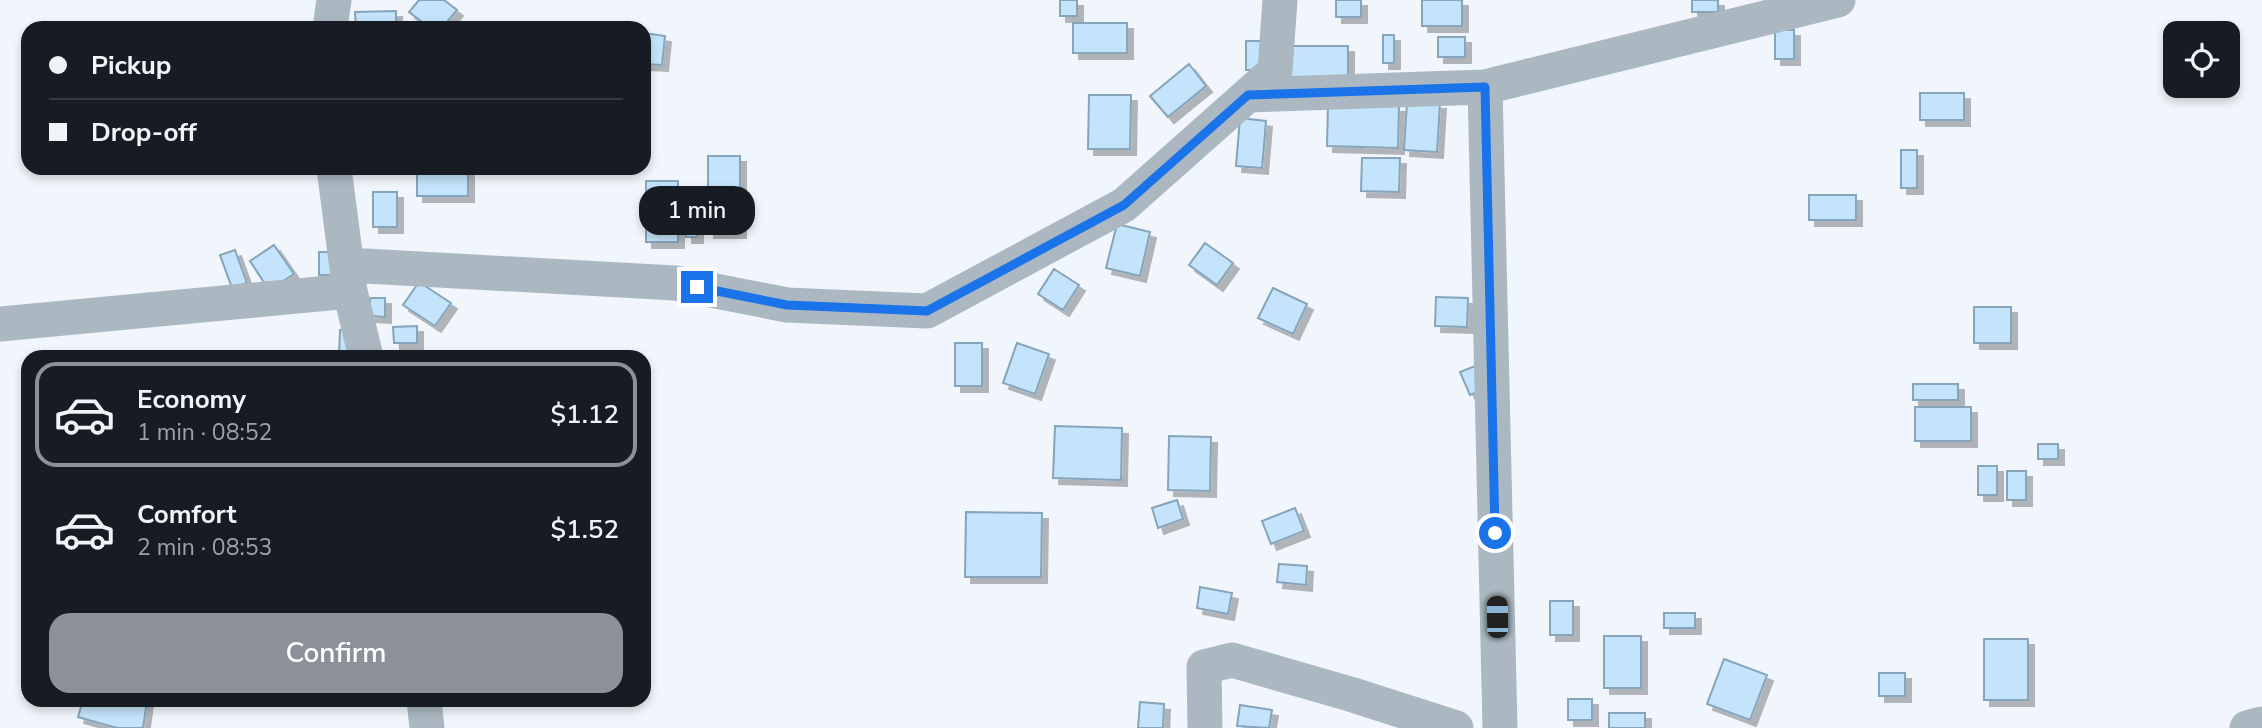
<!DOCTYPE html>
<meta charset="utf-8">
<style>
body{margin:0;font-family:"Nunito Sans",sans-serif;background:#20242c;color:#f1f3f6;height:100vh;display:flex;flex-direction:column;font-size:26px;white-space:nowrap}
*{box-sizing:border-box;margin:0}
p{font-size:23px;color:#9ea1a6}
.icon{flex:none;width:38px;height:38px;fill:none;stroke:currentColor;stroke-width:2;stroke-linecap:round;stroke-linejoin:round}
.map{position:relative;flex:1;overflow:hidden}
.panel{position:absolute;left:21px;top:350px;width:630px;height:357px;display:flex;flex-direction:column;background:#171b24;border-radius:21px;box-shadow:0 4px 10px #0003}
.panel>*{flex:none}
.top-card{position:absolute;left:21px;top:21px;width:630px;height:154px;border-radius:21px;box-shadow:0 4px 10px #0003;display:grid;align-content:center;height:154px;padding:0 28px;background:#171b24}
.controls{position:absolute;left:2163px;top:21px;display:grid;gap:14px}
.controls a{display:grid;place-items:center;width:77px;height:77px;border-radius:14px;background:#171b24;box-shadow:0 4px 10px #0003;font-size:35px}
.end{position:absolute;width:32px;height:32px;margin:-16px;border:9px solid #1a73e8;background:#fff;box-shadow:0 0 0 4px #fff}
.from{border-radius:50%}
.bubble{position:absolute;height:49px;border-radius:21px;background:#171b24;box-shadow:0 4px 10px #0003;font-size:23px;font-weight:600;line-height:49px;text-align:center}
.car{position:absolute;width:21px;height:42px;margin:-21px -10px;border-radius:9px;box-shadow:0 0 5px 2px #0007;background:linear-gradient(#222 24%,#8ab4d8 0 40%,#222 0 76%,#8ab4d8 0 86%,#222 0)}
.top-card b{display:flex;align-items:center;gap:24px;height:66px;font-size:26px}
.top-card b+b{border-top:2px solid #363941}
.top-card i{width:18px;height:18px;background:#f1f3f6}
ul{padding:12px 0 0;list-style:none}
li{display:flex;align-items:center;gap:21px;height:105px;margin:0 14px 10px;padding:0 14px;border:4px solid transparent;border-radius:21px}
li div{flex:1}
li b{display:block;font-size:26px}
li em{font-style:normal;font-weight:600}
li.active{border-color:#8c9099}
li>.icon{width:63px;height:63px;stroke-width:1.5}
.cta{display:flex;gap:14px;margin-top:auto;padding:14px 28px}
.cta a{flex:1;height:80px;border-radius:21px;background:#8c9099;color:#fff;font-size:28px;font-weight:600;line-height:80px;text-align:center}
.map>svg:first-child{display:block}
.building{fill:#c4e4fb;stroke:#86a4ba;stroke-width:2;filter:url(#shadow)}
.lines{fill:none;stroke-linecap:round;stroke-linejoin:round}
.minor{stroke:#abb8c2;stroke-width:35}
.route{stroke:#1a73e8;stroke-width:9}
</style>
<div class="map">
<svg width="2262" height="728" viewBox="0 0 2262 728">
<defs>
<filter id="shadow"><feDropShadow dx="6" dy="6" stdDeviation="0" flood-color="#0004"/></filter>
</defs>
<rect width="100%" height="100%" fill="#f0f6fb"/>
<path class="building" d="M419,0H444L457,10L442,28H430L409,12Z
M1060,0H1077V16H1060Z
M1336,0H1361V17H1336Z
M1422,0H1462V26H1422Z
M1692,0H1718V12H1692Z
M396,11V28H356L355,12Z
M1073,23H1127V53H1073Z
M1775,30H1794V59H1775Z
M644,33L665,36L662,65L644,64Z
M1383,35H1394V63H1383Z
M1438,37H1465V57H1438Z
M1246,41H1264V70H1246Z
M1286,46H1348V84H1286Z
M1189,64L1206,86L1168,117L1150,96Z
M1920,93H1964V120H1920Z
M1089,95H1131L1130,149H1088Z
M1407,102L1440,103L1437,152L1404,150Z
M1328,104L1399,106L1398,148L1327,146Z
M1240,118L1266,121L1262,168L1236,166Z
M1901,150H1917V188H1901Z
M708,156H740V232H708Z
M1362,158H1400L1399,192L1361,191Z
M417,168H468V196H417Z
M646,181H678V242H646Z
M373,192H397V227H373Z
M1809,195H1856V220H1809Z
M686,216H697V237H686Z
M1117,224L1150,232L1140,276L1106,268Z
M1205,243L1233,263L1217,285L1189,265Z
M274,245L294,274L269,290L250,261Z
M235,250L247,283L232,288L220,255Z
M319,252H333V275H319Z
M1054,269L1079,285L1063,310L1038,294Z
M419,282L451,303L435,326L403,305Z
M1273,288L1307,304L1293,334L1258,318Z
M1436,297L1468,298L1467,327L1435,326Z
M370,298H385V317L370,316Z
M1974,307H2011V343H1974Z
M417,326V343H394L393,327Z
M340,330H353V356L339,355Z
M955,343H982V386H955Z
M1017,343L1049,354L1035,394L1003,383Z
M1475,366L1485,389L1470,395L1460,372Z
M1913,384H1958V400H1913Z
M1915,407H1971V441H1915Z
M1055,426L1122,428L1121,480L1053,478Z
M1169,436L1211,437L1210,491L1168,490Z
M2038,444H2058V459H2038Z
M1978,466H1997V495H1978Z
M2007,471H2026V500H2007Z
M1177,500L1183,519L1158,528L1152,508Z
M1295,508L1304,531L1271,544L1262,521Z
M966,512L1042,513L1041,577H965Z
M1279,564L1307,566L1306,585L1277,582Z
M1200,587L1232,593L1228,614L1197,608Z
M1550,601H1573V635H1550Z
M1664,613H1695V628H1664Z
M1604,636H1641V688H1604Z
M1984,639H2028V700H1984Z
M1724,659L1767,675L1750,720L1707,704Z
M1879,673H1905V696H1879Z
M1568,699H1592V720H1568Z
M83,700H147L143,728H117L78,717Z
M1140,702L1164,704L1163,728H1138Z
M1240,705L1272,710L1269,728L1237,726Z
M1609,713H1645V728H1609Z"/>
<g class="lines">
<path class="minor" d="M330,28L334,0
M1485,87L1838,0
M1248,95L1485,87L1500,728
M334,168L350,291L366,357
M347,265L675,283L787,305L927,311L1124,205L1275,71L1280,0
M0,324L350,291
M424,700L427,728
M1205,728L1204,667L1232,660L1350,694L1456,728
M2247,728L2262,724"/>
</g>
<g class="lines">
<path class="route" d="M697,287L787,305L927,311L1124,205L1248,95L1485,87L1495,533"/>
</g>
</svg>
<div class="controls">
<a><svg class="icon" aria-label="locate" viewBox="0 0 24 24"><circle cx="12" cy="12" r="6"/><path d="M12 2v4M12 18v4M2 12h4M18 12h4"/></svg></a>
</div>
<i class="end from" style="left:1495px;top:533px"></i>
<i class="end" style="left:697px;top:287px"></i>
<div class="bubble" style="left:639px;top:186px;width:116px">1 min</div>
<i class="car" style="left:1497px;top:617px;rotate:359deg"></i>
<div class="top-card">
<b><i class="from"></i>Pickup</b>
<b><i></i>Drop-off</b>
</div>
<section class="panel">
<ul>
<li class="active"><svg class="icon" aria-label="car" viewBox="0 0 24 24"><path d="M5 17H2v-5l4-1 3-4h7l3 4 3 1v5h-3M9 17h6M6 11h13"/><circle cx="7" cy="17" r="2"/><circle cx="17" cy="17" r="2"/></svg><div><b>Economy</b><p>1 min · 08:52</p></div><em>$1.12</em></li>
<li><svg class="icon" aria-label="car" viewBox="0 0 24 24"><path d="M5 17H2v-5l4-1 3-4h7l3 4 3 1v5h-3M9 17h6M6 11h13"/><circle cx="7" cy="17" r="2"/><circle cx="17" cy="17" r="2"/></svg><div><b>Comfort</b><p>2 min · 08:53</p></div><em>$1.52</em></li>
</ul>
<div class="cta"><a>Confirm</a></div>
</section>
</div>
